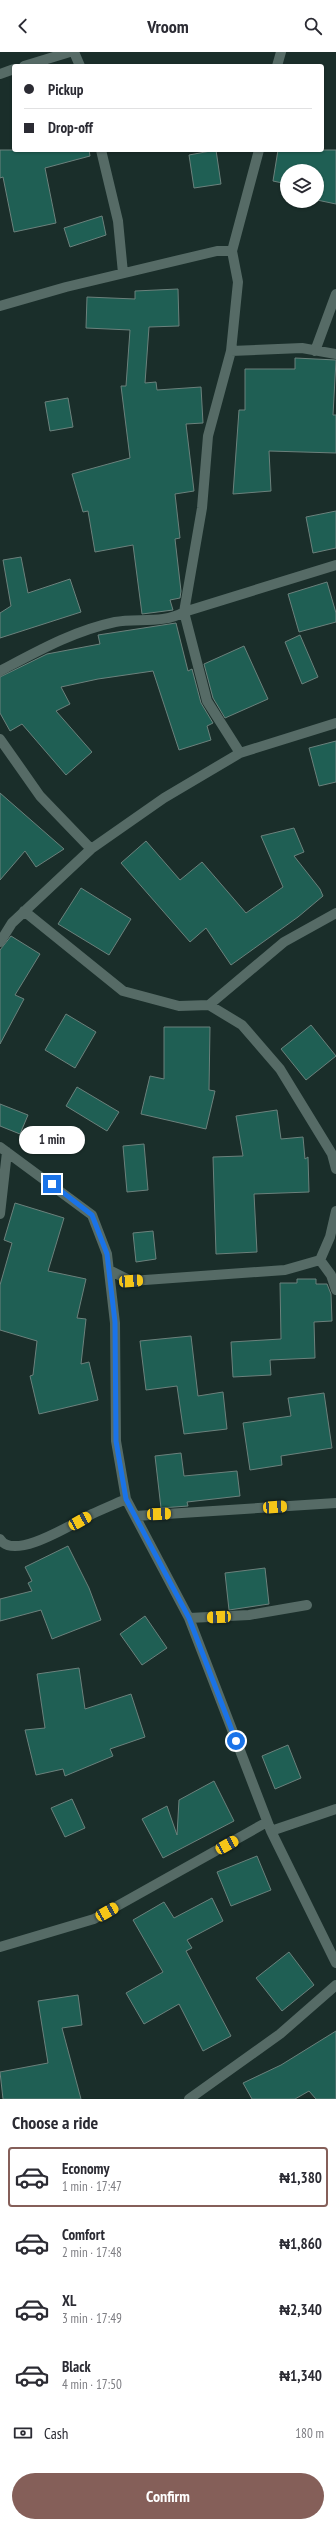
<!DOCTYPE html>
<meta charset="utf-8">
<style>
body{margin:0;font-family:"PT Sans Narrow",sans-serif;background:#f2f2f3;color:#2b2b33;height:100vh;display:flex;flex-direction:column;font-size:15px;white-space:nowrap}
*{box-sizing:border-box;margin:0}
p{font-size:13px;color:#7c7c81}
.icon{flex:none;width:22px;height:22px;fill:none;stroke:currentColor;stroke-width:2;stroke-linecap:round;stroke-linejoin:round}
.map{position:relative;height:2047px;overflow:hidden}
.panel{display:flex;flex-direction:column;background:#fff;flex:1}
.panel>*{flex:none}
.hud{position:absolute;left:12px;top:12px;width:312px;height:88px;border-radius:4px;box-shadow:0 1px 3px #0004;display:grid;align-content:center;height:88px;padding:0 12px;background:#fff}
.fabs{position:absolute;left:280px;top:112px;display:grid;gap:8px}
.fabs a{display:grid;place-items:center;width:44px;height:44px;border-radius:50%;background:#fff;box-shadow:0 1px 3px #0004;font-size:20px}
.end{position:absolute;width:18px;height:18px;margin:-9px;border:5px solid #1a73e8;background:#fff;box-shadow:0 0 0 2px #fff}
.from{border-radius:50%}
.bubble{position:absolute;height:28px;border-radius:14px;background:#fff;box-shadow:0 1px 3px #0004;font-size:13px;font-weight:800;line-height:28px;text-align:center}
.car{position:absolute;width:12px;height:24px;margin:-12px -6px;border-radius:5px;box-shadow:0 0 3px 1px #0007;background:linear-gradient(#f5c518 24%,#345 0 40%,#f5c518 0 76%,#345 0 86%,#f5c518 0)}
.hud b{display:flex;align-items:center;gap:14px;height:38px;font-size:15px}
.hud b+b{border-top:1px solid #e1e1e2}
.hud i{width:10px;height:10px;background:#2b2b33}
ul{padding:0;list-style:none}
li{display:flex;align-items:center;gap:12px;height:60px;margin:0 8px 6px;padding:0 4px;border:2px solid transparent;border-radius:4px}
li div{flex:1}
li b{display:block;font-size:15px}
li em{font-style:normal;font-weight:800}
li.selected{border-color:#855f59}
li>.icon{width:36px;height:36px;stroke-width:1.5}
h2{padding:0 12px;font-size:18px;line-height:48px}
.pay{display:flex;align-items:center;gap:10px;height:44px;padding:0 12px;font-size:15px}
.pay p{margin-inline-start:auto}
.cta{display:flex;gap:8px;margin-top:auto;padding:8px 12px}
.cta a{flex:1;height:46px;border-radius:24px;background:#855f59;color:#fff;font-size:16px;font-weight:800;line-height:46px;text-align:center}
header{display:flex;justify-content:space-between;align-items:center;height:52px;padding:0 12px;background:#fff;font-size:18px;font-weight:800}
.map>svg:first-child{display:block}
.building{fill:#1f5f54;stroke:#6b817c}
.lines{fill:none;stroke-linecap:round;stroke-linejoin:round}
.street{stroke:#566b66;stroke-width:10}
.route{stroke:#1a73e8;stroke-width:5}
</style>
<header><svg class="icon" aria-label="back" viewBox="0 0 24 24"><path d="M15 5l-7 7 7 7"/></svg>Vroom<svg class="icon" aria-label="search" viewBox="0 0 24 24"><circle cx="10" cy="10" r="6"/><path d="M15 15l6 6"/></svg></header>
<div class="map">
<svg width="336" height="2047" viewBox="0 0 336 2047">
<rect width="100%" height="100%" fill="#1a2e2a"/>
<path class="building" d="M0,98H89L90,104L45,116L56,171L14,180L3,125L0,126Z
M216,98L221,132L194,136L189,103Z
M278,98H336V152L317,148V119H287V132L273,129Z
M102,164L106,183L70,195L64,176Z
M178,237L179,274L149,275L145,331L156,330L157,338L201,335L203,371L186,372L194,439L175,442L180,486L175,487L181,539L180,546L170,548L173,558L142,562L133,493L95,500L88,459L83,460L72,422L130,406L121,334H126L130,278L86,276L87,245L135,247V239Z
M295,306L336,308L333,363H336V401L269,399L271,439L233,442L239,358H245V317H295Z
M68,346L73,375L50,379L45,350Z
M336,459V496L313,501L306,465Z
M21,505L28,541L70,527L81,560L0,586V561L11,554L3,508Z
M327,530L336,561V570L299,580L288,542Z
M176,571L188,619L192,617L201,651L213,671L207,674L211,688L179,698L153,619L98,627L61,635L70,652L56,659L92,700L66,723L22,672L10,679L0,661V625L47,602L100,592L98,583Z
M300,583L318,625L302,632L285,590Z
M244,594L268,647L225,666L213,646L204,612Z
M336,689V730L319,734L309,696Z
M0,741L64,797L36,815L25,799L0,828Z
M294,776L304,800L294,804L320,837L323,844L298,865L231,913L206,876L190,890L121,811L146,789L180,828L202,810L246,861L283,835L261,784Z
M81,836L131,867L109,903L58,872Z
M11,884L40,902L15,943L24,947L0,992V898Z
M66,962L96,980L75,1016L45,998Z
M311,973L336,1004L306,1028L281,997Z
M164,975H210L209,1038L215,1039L206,1077L141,1062L150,1024L164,1027Z
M77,1035L119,1060L107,1079L66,1054Z
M0,1052L28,1063L20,1082L0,1074Z
M277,1058L281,1087L303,1085L305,1107L308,1105L309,1140L254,1142L257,1200L216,1202L213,1105L243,1104L236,1064Z
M144,1092L148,1138L127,1140L123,1094Z
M15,1151L64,1166L48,1219L86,1227L77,1266L86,1267L81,1312L89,1310L98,1348L39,1362L30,1324L33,1323L37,1289L0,1278V1233L12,1191L4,1188Z
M153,1179L156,1207L136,1210L133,1181Z
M297,1227H316V1232H327L331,1242L332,1269L314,1270L315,1306L270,1308L271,1323L233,1325L231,1290L281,1287L280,1231H297Z
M191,1284L198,1344L223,1340L227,1377L184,1382L177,1334L146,1338L140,1289Z
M324,1341L332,1396L281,1404L282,1413L250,1418L243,1371L291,1364L288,1346Z
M181,1401L184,1424L237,1419L240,1444L187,1450L188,1454L161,1456L155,1404Z
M68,1494L89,1536L101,1568L52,1587L41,1558L0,1569V1547L32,1539L28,1531L32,1529L25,1515Z
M265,1516L269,1552L229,1558L225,1521Z
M145,1564L167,1596L142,1613L120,1582Z
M79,1616L85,1657L131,1642L145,1685L110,1697L113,1704L65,1724L63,1717L36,1723L25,1678L45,1676L37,1622Z
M288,1693L301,1726L275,1737L262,1704Z
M214,1729L234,1769L163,1806L142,1767L167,1754L177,1783L179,1748Z
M72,1747L85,1776L65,1785L51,1756Z
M257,1804L271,1838L231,1854L217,1820Z
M212,1846L223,1869L187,1888L192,1896L186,1899L231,1984L203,1999L179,1952L144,1972L126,1941L163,1920L133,1868L164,1850L174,1866Z
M289,1900L314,1933L282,1959L256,1926Z
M78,1943L82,1973L62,1976L81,2047H3L0,2020L48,2011L38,1949Z
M336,1979V2047H316L309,2039L295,2047H252L243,2031L281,2013Z"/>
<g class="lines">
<path class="street" d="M74,0L80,14
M24,14L70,0
M277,14L281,0
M0,22L14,17
M101,98L118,169L123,221
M0,254L66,235L217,199H232
M231,299L302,296L336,302
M315,299L336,242
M0,619C38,599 73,579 115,570C137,566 164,572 184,560L336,513
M0,687L40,744L91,797
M240,701L207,649L184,560L202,456L208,384L231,299L238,230L232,199L259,98
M24,859L123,939L179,954L209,953L284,890L336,861
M0,890L12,871L91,797L164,746L240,701L336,671
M209,953L242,973L280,1017L332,1102L336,1117
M0,1095L92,1163L107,1202L115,1271L116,1389L126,1447L189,1566L271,1779L336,1911
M0,1162L7,1100
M320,1208L331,1223L336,1238
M109,1218L131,1229L285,1218L320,1208L330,1185L336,1159
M135,1464L336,1451
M0,1487C14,1510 75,1470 92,1462C103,1457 115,1452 126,1447
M189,1566L249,1563L307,1553
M271,1779L336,1757
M0,1895L94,1867L267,1770
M189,2047L280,1982L336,1933"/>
</g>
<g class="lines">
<path class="route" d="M52,1132L92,1163L107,1202L115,1270L116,1389L126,1447L189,1566L236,1689"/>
</g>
</svg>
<div class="fabs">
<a><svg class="icon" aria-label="layers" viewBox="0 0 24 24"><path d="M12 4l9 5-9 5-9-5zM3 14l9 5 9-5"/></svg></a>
</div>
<i class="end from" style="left:236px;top:1689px"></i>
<i class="end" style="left:52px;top:1132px"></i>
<div class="bubble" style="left:19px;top:1074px;width:66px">1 min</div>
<i class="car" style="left:131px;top:1229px;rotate:86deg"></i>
<i class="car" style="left:275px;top:1455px;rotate:86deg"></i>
<i class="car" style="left:159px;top:1462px;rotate:87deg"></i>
<i class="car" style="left:80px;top:1469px;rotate:61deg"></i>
<i class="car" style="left:219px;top:1565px;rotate:267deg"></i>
<i class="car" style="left:227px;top:1793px;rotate:61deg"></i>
<i class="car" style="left:107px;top:1860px;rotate:60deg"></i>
<div class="hud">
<b><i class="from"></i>Pickup</b>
<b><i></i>Drop-off</b>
</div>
</div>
<section class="panel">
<h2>Choose a ride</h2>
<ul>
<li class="selected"><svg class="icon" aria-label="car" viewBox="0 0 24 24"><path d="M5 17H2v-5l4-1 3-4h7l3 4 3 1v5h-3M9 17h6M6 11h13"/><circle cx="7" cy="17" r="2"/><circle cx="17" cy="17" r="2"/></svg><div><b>Economy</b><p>1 min · 17:47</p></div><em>₦1,380</em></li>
<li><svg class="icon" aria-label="car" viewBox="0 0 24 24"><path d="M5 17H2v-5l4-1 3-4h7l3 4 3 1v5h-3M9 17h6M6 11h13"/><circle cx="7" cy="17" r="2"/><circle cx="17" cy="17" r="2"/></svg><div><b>Comfort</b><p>2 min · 17:48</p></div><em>₦1,860</em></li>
<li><svg class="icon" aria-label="car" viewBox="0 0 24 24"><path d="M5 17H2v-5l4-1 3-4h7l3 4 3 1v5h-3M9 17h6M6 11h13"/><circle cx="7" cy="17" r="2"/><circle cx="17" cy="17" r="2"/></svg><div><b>XL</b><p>3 min · 17:49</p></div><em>₦2,340</em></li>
<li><svg class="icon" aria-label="car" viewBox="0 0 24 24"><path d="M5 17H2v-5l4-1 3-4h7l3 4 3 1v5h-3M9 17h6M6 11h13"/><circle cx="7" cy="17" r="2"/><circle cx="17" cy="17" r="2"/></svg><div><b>Black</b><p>4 min · 17:50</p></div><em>₦1,340</em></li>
</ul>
<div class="pay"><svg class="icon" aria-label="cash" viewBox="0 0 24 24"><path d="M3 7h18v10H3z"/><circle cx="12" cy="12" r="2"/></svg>Cash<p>180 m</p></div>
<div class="cta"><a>Confirm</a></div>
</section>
